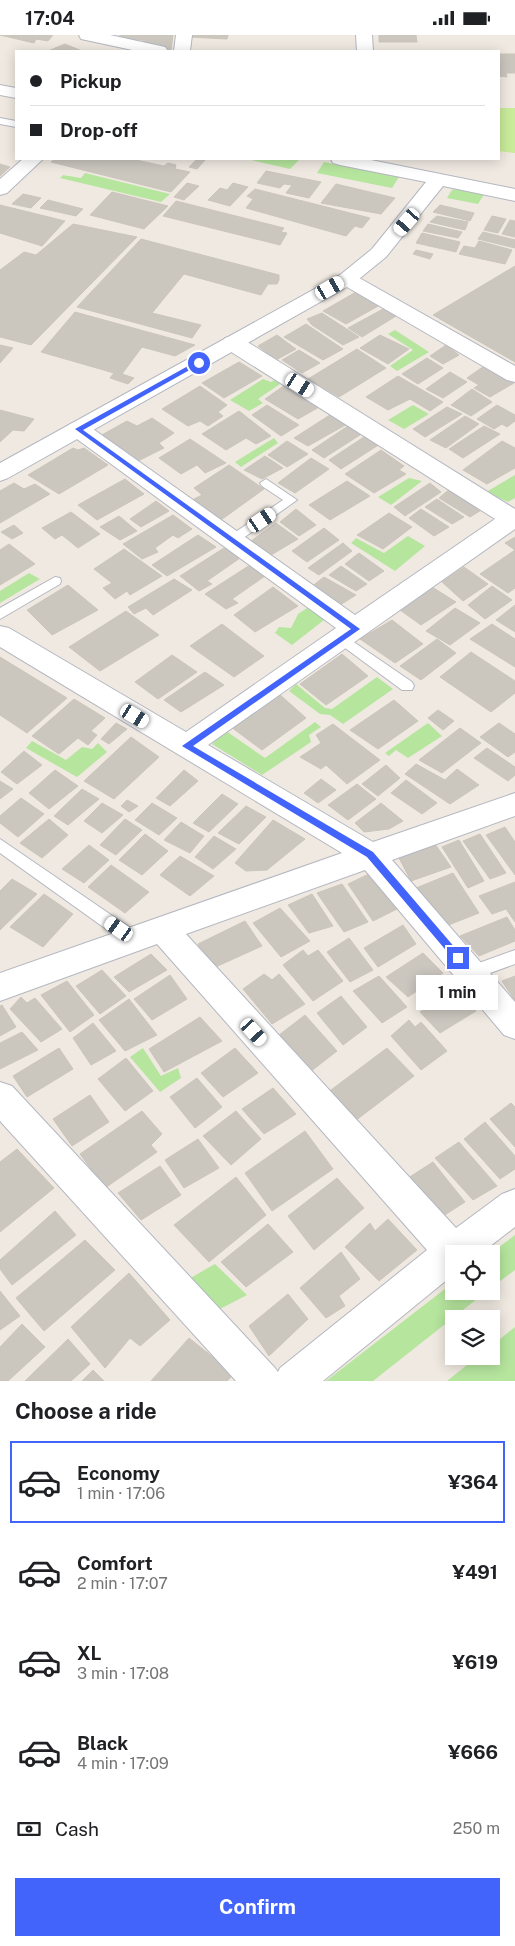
<!DOCTYPE html>
<meta charset="utf-8">
<style>
body{margin:0;font-family:"Public Sans",sans-serif;background:#f2f2f2;color:#202124;height:100vh;display:flex;flex-direction:column;font-size:19px;white-space:nowrap}
*{box-sizing:border-box;margin:0}
p{font-size:16px;color:#757577}
.icon{flex:none;width:28px;height:28px;fill:none;stroke:currentColor;stroke-width:2;stroke-linecap:round;stroke-linejoin:round}
.map{position:relative;height:1346px;overflow:hidden}
.drawer{display:flex;flex-direction:column;background:#fff;flex:1}
.drawer>*{flex:none}
.hud{position:absolute;left:15px;top:15px;width:485px;height:110px;border-radius:0px;box-shadow:0 2px 12px #0003;display:grid;align-content:center;height:110px;padding:0 15px;background:#fff}
.controls{position:absolute;left:445px;top:1210px;display:grid;gap:10px}
.controls a{display:grid;place-items:center;width:55px;height:55px;border-radius:0px;background:#fff;box-shadow:0 2px 12px #0003;font-size:25px}
.end{position:absolute;width:22px;height:22px;margin:-11px;border:6px solid #4264fb;background:#fff;box-shadow:0 0 0 2px #fff}
.from{border-radius:50%}
.bubble{position:absolute;height:35px;border-radius:0px;background:#fff;box-shadow:0 2px 12px #0003;font-size:16px;font-weight:700;line-height:35px;text-align:center}
.car{position:absolute;width:15px;height:30px;margin:-15px -8px;border-radius:6px;box-shadow:0 0 4px 1px #0007;background:linear-gradient(#fff 24%,#345 0 40%,#fff 0 76%,#345 0 86%,#fff 0)}
.hud b{display:flex;align-items:center;gap:18px;height:48px;font-size:19px}
.hud b+b{border-top:1px solid #e0e0e0}
.hud i{width:12px;height:12px;background:#202124}
ul{padding:0;list-style:none}
li{display:flex;align-items:center;gap:15px;height:82px;margin:0 10px 8px;padding:0 5px;border:2px solid transparent;border-radius:0px}
li div{flex:1}
li b{display:block;font-size:19px}
li em{font-style:normal;font-weight:700}
li.active{border-color:#4264fb}
li>.icon{width:45px;height:45px;stroke-width:1.5}
h2{padding:0 15px;font-size:22px;line-height:60px}
.pay{display:flex;align-items:center;gap:12px;height:55px;padding:0 15px;font-size:19px}
.pay p{margin-inline-start:auto}
.action{display:flex;gap:10px;margin-top:auto;padding:10px 15px}
.action a{flex:1;height:58px;border-radius:0px;background:#4264fb;color:#fff;font-size:20px;font-weight:700;line-height:58px;text-align:center}
.status{display:flex;justify-content:space-between;align-items:center;height:35px;padding:0 25px;background:#fff;direction:ltr}
.status svg{height:14px;fill:currentColor}
.map>svg:first-child{display:block}
.green{fill:#b6e59e}
.pitch{fill:#c9ec9a}
.building{fill:#cbc7bf;stroke:#cbc5ba}
.lines{fill:none;stroke-linecap:round;stroke-linejoin:round}
.lane-casing{stroke:#b4b7c1;stroke-width:2}
.street-casing{stroke:#b4b7c1;stroke-width:2}
.secondary-casing{stroke:#b4b7c1;stroke-width:2}
.lane{fill:#fff;fill-rule:evenodd}
.street{fill:#fff;fill-rule:evenodd}
.secondary{fill:#fff;fill-rule:evenodd}
.route{fill:#4264fb}
</style>
<div class="status"><b>17:04</b><svg viewBox="0 0 49 12"><path d="M0 12V9h3v3zM5 12V6h3v6zM10 12V3h3v9zM15 12V0h3v12zM26 1h20v11H26zM47 4h2v5h-2z"/></svg></div>
<div class="map">
<svg width="515" height="1346" viewBox="0 0 515 1346">
<rect width="100%" height="100%" fill="#efe9e1"/>
<path class="green" d="M247,124H300L290,134Z
M324,127L399,142L392,153L317,138Z
M85,138L170,159L161,167L60,143L63,140L81,143Z
M459,153L485,158L478,169L447,163L452,155Z
M395,295L429,317L397,336L390,331L413,315L388,299Z
M278,343L283,347L258,364L263,368L249,376L230,365L263,344L271,347Z
M413,370L429,379L404,394L388,385Z
M274,403L278,408L241,432L235,427Z
M515,440V463L508,467L486,457Z
M409,443L422,446L391,470L378,462Z
M408,501L425,511L395,536L351,508L356,503L384,518Z
M29,538L40,544L0,568V556Z
M310,571L324,585L292,610L275,598L279,592L291,593L298,579Z
M377,642L393,654L343,689L330,680L320,679L289,656L296,649L325,673L332,674Z
M315,687L321,692L309,700L311,707L262,740L212,709L226,696L265,723Z
M428,688L442,701L408,723L396,715L389,721L385,718Z
M32,706L66,725L82,712L92,714L98,708L107,717L77,742L26,713Z
M143,1013L161,1041L178,1033L181,1043L160,1057L130,1022Z
M515,1200V1235L491,1253L490,1219Z
M215,1229L247,1260L218,1275L187,1245Z
M454,1247V1256H487L373,1346H326Z
M515,1292V1346H447L478,1321H491V1311Z"/>
<path class="pitch" d="M499,73H515V118L499,116Z"/>
<path class="building" d="M0,0H53L48,6L36,4L34,8Z
M120,0H173L171,15L150,10L149,8L142,5L119,3Z
M188,0H228L227,4L188,2Z
M379,0H416L417,7H379Z
M65,9L82,16H48Z
M499,19H515V38H506L507,42L499,41Z
M55,124H131L164,131L168,128L176,130L175,134L190,137L171,157L51,127Z
M197,124H206L197,134L189,132Z
M0,129L10,132L0,141Z
M266,136L321,147L309,163L286,158L292,150L284,149L280,153L257,148Z
M187,148L199,151L184,165L174,162Z
M233,148L248,152L230,171L208,165L220,153L227,155Z
M336,149L395,163L381,179L321,168Z
M255,154L370,183L362,193L355,191L346,201L246,173L253,164L247,161Z
M112,157L168,171L144,194L90,180Z
M23,159L41,163L31,173L12,169Z
M48,165L83,174L76,181L40,173Z
M176,166L284,193L281,197L287,198L280,210L163,181Z
M0,170L65,186L42,211L0,198Z
M440,170L474,178L470,186L433,177Z
M437,181L468,187L465,195L430,187Z
M492,181L506,184L498,198L484,195Z
M510,185L515,186V202L502,199Z
M73,189L137,202L31,310L0,302V235L24,217L36,220Z
M428,189L462,197L458,203L423,196Z
M483,197L515,205V213L478,204Z
M422,198L460,207L456,217L416,208Z
M141,204L279,240V245L277,249H268L261,260L184,239L152,278L201,290L192,303L77,272Z
M479,206L512,215L505,229L459,219L464,211L475,213Z
M416,215L433,219L430,224L413,219Z
M515,231V327L433,280Z
M356,257L380,270L346,289L323,276Z
M383,274L396,281L362,302L348,293Z
M75,277L195,310L175,321L142,312L122,339L134,343L128,349L110,343L114,338L41,317Z
M322,278L359,302L343,310L312,290L307,284Z
M306,289L343,314L323,325L284,302Z
M277,300L296,314L276,325L258,311Z
M380,300L409,314L388,329L360,313Z
M0,310L13,313L0,328Z
M446,310L459,320L443,329L430,321Z
M357,314L386,333L339,362L308,344Z
M299,315L320,328L302,338L282,325Z
M427,323L443,333L418,349L402,339Z
M239,327L262,341L224,363L202,348Z
M484,331L514,348L490,362L474,353L479,350L467,343Z
M450,337L467,347L443,363L426,354Z
M398,341L443,367L430,376L410,364L388,375L366,362Z
M285,350L321,371L298,384L265,364Z
M200,351L227,370L218,377L223,381L208,391L200,386L188,391L162,374Z
M472,354L492,367L471,381L451,370Z
M267,370L299,390L281,401L252,380Z
M497,370L515,380V386L507,392L502,389L494,394L477,384Z
M447,372L462,379L425,402L413,394Z
M0,375L34,384L24,396L13,395L0,407Z
M239,376L271,401L256,409L246,403L226,415L202,399Z
M333,378L349,388L308,411L294,403Z
M465,381L479,389L446,413L430,405Z
M152,383L174,398L159,408L164,413L138,426L100,401L127,386L137,391Z
M351,389L363,398L324,423L312,415Z
M484,391L500,399L463,423L449,414Z
M367,400L380,409L341,434L329,425Z
M190,404L226,428L205,438L197,430L181,439L159,423Z
M287,406L308,419L287,432L268,420Z
M502,406L515,413V433L487,449L463,435Z
M73,413L78,415L84,413L108,430L59,459L28,440Z
M381,415L404,431L399,435L406,439L374,458L345,439Z
M265,421L283,433L262,444L244,435Z
M311,423L329,434L295,458L278,448Z
M229,430L264,454L221,485L192,465L202,460L194,453Z
M125,444L144,459L97,485L78,470Z
M347,446L370,461L330,485L309,470Z
M14,448L24,454L35,449L50,459L0,488V456Z
M430,448L441,457L405,481L394,472Z
M451,453L483,474L470,482L439,463Z
M437,464L464,482L452,489L425,472Z
M156,466L169,476L141,492L130,484Z
M296,474L316,490L299,501L280,487Z
M421,474L449,492L434,501L409,483Z
M71,477L100,499L78,513L62,500L55,504L42,493Z
M389,478L412,492L383,514L357,500Z
M173,480L192,494L178,503L173,500L155,513L158,517L142,524L123,509Z
M119,481L137,496L120,505L100,492Z
M276,488L298,504L271,520L251,506Z
M14,490L23,498L12,504L1,497Z
M324,493L339,505L307,527L292,516Z
M198,500L216,512L167,541L152,530Z
M515,502V553L508,558L480,539L515,515L505,508Z
M343,508L352,516L319,540L308,533Z
M9,509L35,529L0,550V515Z
M224,513L240,523L207,546L212,549L199,556L180,541Z
M124,514L162,541L130,560L127,556L115,564L103,553L112,548L94,534Z
M359,518L384,536L369,546L345,529Z
M250,530L265,541L232,564L238,568L226,574L205,559Z
M341,531L367,549L356,556L329,540Z
M464,532L488,549L463,566L442,547Z
M324,542L356,560L340,570L311,552Z
M174,544L192,555L153,580L146,573L134,579L128,572Z
M68,550L98,575L52,600L27,575Z
M492,551L512,565L485,584L468,570Z
M273,552L298,571L255,597L234,580Z
M432,552L456,567L421,590L400,575Z
M515,570V597L496,585Z
M455,573L480,588L450,610L426,596Z
M126,576L159,600L100,636L69,612Z
M392,585L423,609L395,628L360,604Z
M222,589L264,621L234,642L190,611Z
M492,589L515,604V632L470,604Z
M437,604L456,618L421,645L400,631Z
M471,617L515,646V658L491,677L440,642Z
M342,619L368,641L326,670L300,649Z
M172,620L197,637L158,664L135,647Z
M0,622L67,663L27,698L0,680Z
M205,637L224,650L181,677L164,665Z
M278,658L306,683L262,715L231,692Z
M74,664L105,683L91,696L97,700L88,710L78,703L59,719L32,701Z
M394,665L418,686L378,714L350,695Z
M438,675L454,686L443,695L428,683Z
M116,688L127,694L109,709L101,704Z
M499,688L515,699V717L508,722L480,702Z
M333,689L380,725L347,749L326,730L321,734L300,722L321,708L316,700Z
M460,693L481,708L442,738L419,725Z
M131,702L159,722L114,764L84,746Z
M487,713L515,732V740L508,746L474,723Z
M24,716L42,730L17,749L1,737Z
M416,729L445,745L457,734L479,750L450,769L405,739Z
M386,730L400,743L378,761L362,749Z
M55,735L78,751L49,774L29,758Z
M184,735L198,746L170,771L156,763Z
M321,744L336,755L318,768L304,758Z
M406,745L437,768L422,779L391,758Z
M0,746L13,754L0,764Z
M357,749L376,764L348,785L328,770Z
M82,754L99,764L68,790L54,781Z
M222,759L238,769L209,797L193,788Z
M21,763L44,779L18,802L0,788V781Z
M127,765L138,771L129,777L121,771Z
M102,768L123,780L102,798L84,786Z
M152,768L177,783L159,800L135,785Z
M381,768L403,786L389,794L364,797L355,788Z
M246,771L266,782L239,809L218,798Z
M49,784L68,800L42,823L20,808Z
M125,784L142,795L116,820L100,810Z
M273,785L305,804L267,835L246,836L235,828Z
M181,787L204,801L190,818L164,805Z
M505,792L515,807V840L486,800Z
M145,799L168,816L142,840L119,825Z
M480,799L506,838L490,844L463,806Z
M214,801L236,814L213,834L195,822Z
M459,805L484,846L468,853L442,812Z
M435,809L451,832L411,846L399,823Z
M89,810L109,825L84,848L62,834Z
M180,821L214,841L190,861L160,840Z
M111,830L149,857L125,878L88,852Z
M453,838L479,878L446,891L416,853Z
M369,839L397,874L373,886L348,849Z
M12,844L37,859L0,895V856Z
M515,847V887L506,874L492,879L479,861Z
M342,849L368,887L344,897L317,858Z
M44,859L73,879L43,912L10,892Z
M312,859L333,891L309,898L288,870Z
M280,873L310,906L281,922L253,888Z
M507,882L515,895V906L479,921L460,901Z
M245,886L262,911L211,934L198,909Z
M403,890L416,909L378,932L364,913Z
M349,903L373,935L350,947L327,917Z
M303,915L308,921L318,915L343,946L313,966L283,930Z
M423,918L443,938L408,962L386,942Z
M151,919L167,935L129,957L114,942Z
M102,935L126,961L100,979L76,951Z
M264,939L272,945L279,939L305,969L272,989L243,954Z
M170,940L187,964L152,985L134,964Z
M379,941L407,972L382,988L353,956Z
M515,941V966L502,946Z
M67,946L94,980L70,997L41,960Z
M455,953L476,976L440,998L420,977Z
M341,961L367,992L343,1010L317,978Z
M21,962L27,968L35,963L62,994L41,1007L10,974Z
M129,964L157,1000L125,1016L99,985Z
M2,970L16,992L0,1001V971Z
M305,980L337,1016L310,1037L279,1000Z
M200,982L222,1006L164,1037L149,1014Z
M409,985L415,992L421,987L447,1016L421,1035L391,1001Z
M93,988L116,1016L91,1030L73,1003Z
M22,997L38,1015L0,1034V1008Z
M59,1013L73,1034L27,1062L13,1041Z
M235,1013L258,1038L223,1062L201,1038Z
M387,1013L414,1041L355,1086L327,1058Z
M126,1023L153,1056L125,1076L98,1044Z
M197,1043L222,1072L195,1093L170,1062Z
M273,1053L296,1079L264,1099L242,1074Z
M90,1060L109,1087L72,1111L53,1084Z
M511,1068L515,1072V1112L490,1084Z
M142,1076L162,1099L151,1110L157,1117L105,1153L80,1119Z
M236,1076L261,1104L231,1130L203,1101Z
M485,1087L515,1121V1134L500,1144L464,1104Z
M305,1096L333,1134L272,1176L245,1138Z
M198,1104L219,1133L184,1153L165,1125Z
M459,1107L497,1151L473,1165L435,1123Z
M17,1114L54,1153L0,1197V1127Z
M433,1127L465,1167L443,1181L408,1143Z
M160,1131L181,1160L141,1185L118,1158Z
M236,1142L266,1180L209,1227L174,1190Z
M337,1143L364,1173L314,1215L288,1181Z
M55,1176L76,1200L12,1250L0,1234V1225Z
M388,1184L417,1215L379,1246L345,1212L370,1188L375,1196Z
M268,1189L293,1217L246,1252L221,1227Z
M85,1205L115,1235L44,1296L16,1263Z
M341,1217L360,1244L339,1261L345,1271L326,1283L300,1253Z
M129,1238L170,1285L140,1311L130,1303L105,1333L71,1292Z
M0,1256L20,1281L0,1295Z
M288,1259L308,1284L269,1321L249,1291Z
M22,1289L45,1312L8,1346H0V1312Z
M189,1303L234,1339L227,1346H151Z
M68,1304L90,1329L71,1346H25Z
M93,1335L104,1346H82Z"/>
<g class="lines">
<g class="lane-casing">
<path id="lane" d="M0,83L16,86V92L0,89Z
M266,444L297,465L236,508H228L226,505L228,502L283,465L262,451L260,448Z
M55,542L60,543L61,546L60,549L0,584V573Z
M342,599L412,647L414,651L412,655H402L337,607L335,604L337,601Z
M0,804L139,899L141,904L139,909L133,911L127,909L0,818Z
M515,915V929L471,945L465,943L463,938L465,933Z"/>
</g>
<g class="street-casing">
<path id="street" d="M79,0H110L165,12L168,16H137L81,4Z
M176,0H192L190,16H174Z
M356,0H372L373,16H357Z
M23,124H43L7,158L0,160V144Z
M347,238L354,240L515,331V347L507,345L340,248L337,244L340,240Z
M233,301L241,303L515,474V494L208,710L373,807L515,758V781L392,825L515,967V1004L504,1000L365,835L186,899L456,1193L502,1159L515,1154V1192L480,1219H454V1239L323,1346H236L0,1086V1047L12,1051L275,1333L278,1337L280,1333L427,1215L157,909L0,966V938L342,818L0,612V591L9,593L186,697L336,593L70,399L66,394L70,389L78,387L86,389L355,580L495,484L225,313L222,308L225,303Z"/>
</g>
<g class="secondary-casing">
<path id="secondary" d="M0,50L16,53V63L0,60Z
M331,124H366L515,154V166L443,151L386,222L354,248L8,443L0,446V428L340,240L372,214L426,147L340,130L333,128Z"/>
</g>
<use href="#lane" class="lane"/>
<use href="#street" class="street"/>
<use href="#secondary" class="secondary"/>
</g>
<path class="route" d="M197,326L202,328L83,395L360,594L193,711L373,817L462,921V926H455L367,822L182,711L351,594L75,394Z"/>
</svg>
<div class="controls">
<a><svg class="icon" aria-label="locate" viewBox="0 0 24 24"><circle cx="12" cy="12" r="6"/><path d="M12 2v4M12 18v4M2 12h4M18 12h4"/></svg></a>
<a><svg class="icon" aria-label="layers" viewBox="0 0 24 24"><path d="M12 4l9 5-9 5-9-5zM3 14l9 5 9-5"/></svg></a>
</div>
<i class="end from" style="left:199px;top:328px"></i>
<i class="end" style="left:458px;top:923px"></i>
<div class="bubble" style="left:416px;top:940px;width:82px">1 min</div>
<i class="car" style="left:407px;top:187px;rotate:221deg"></i>
<i class="car" style="left:330px;top:253px;rotate:60deg"></i>
<i class="car" style="left:300px;top:350px;rotate:122deg"></i>
<i class="car" style="left:262px;top:485px;rotate:56deg"></i>
<i class="car" style="left:135px;top:681px;rotate:121deg"></i>
<i class="car" style="left:119px;top:894px;rotate:305deg"></i>
<i class="car" style="left:254px;top:997px;rotate:138deg"></i>
<div class="hud">
<b><i class="from"></i>Pickup</b>
<b><i></i>Drop-off</b>
</div>
</div>
<section class="drawer">
<h2>Choose a ride</h2>
<ul>
<li class="active"><svg class="icon" aria-label="car" viewBox="0 0 24 24"><path d="M5 17H2v-5l4-1 3-4h7l3 4 3 1v5h-3M9 17h6M6 11h13"/><circle cx="7" cy="17" r="2"/><circle cx="17" cy="17" r="2"/></svg><div><b>Economy</b><p>1 min · 17:06</p></div><em>¥364</em></li>
<li><svg class="icon" aria-label="car" viewBox="0 0 24 24"><path d="M5 17H2v-5l4-1 3-4h7l3 4 3 1v5h-3M9 17h6M6 11h13"/><circle cx="7" cy="17" r="2"/><circle cx="17" cy="17" r="2"/></svg><div><b>Comfort</b><p>2 min · 17:07</p></div><em>¥491</em></li>
<li><svg class="icon" aria-label="car" viewBox="0 0 24 24"><path d="M5 17H2v-5l4-1 3-4h7l3 4 3 1v5h-3M9 17h6M6 11h13"/><circle cx="7" cy="17" r="2"/><circle cx="17" cy="17" r="2"/></svg><div><b>XL</b><p>3 min · 17:08</p></div><em>¥619</em></li>
<li><svg class="icon" aria-label="car" viewBox="0 0 24 24"><path d="M5 17H2v-5l4-1 3-4h7l3 4 3 1v5h-3M9 17h6M6 11h13"/><circle cx="7" cy="17" r="2"/><circle cx="17" cy="17" r="2"/></svg><div><b>Black</b><p>4 min · 17:09</p></div><em>¥666</em></li>
</ul>
<div class="pay"><svg class="icon" aria-label="cash" viewBox="0 0 24 24"><path d="M3 7h18v10H3z"/><circle cx="12" cy="12" r="2"/></svg>Cash<p>250 m</p></div>
<div class="action"><a>Confirm</a></div>
</section>
